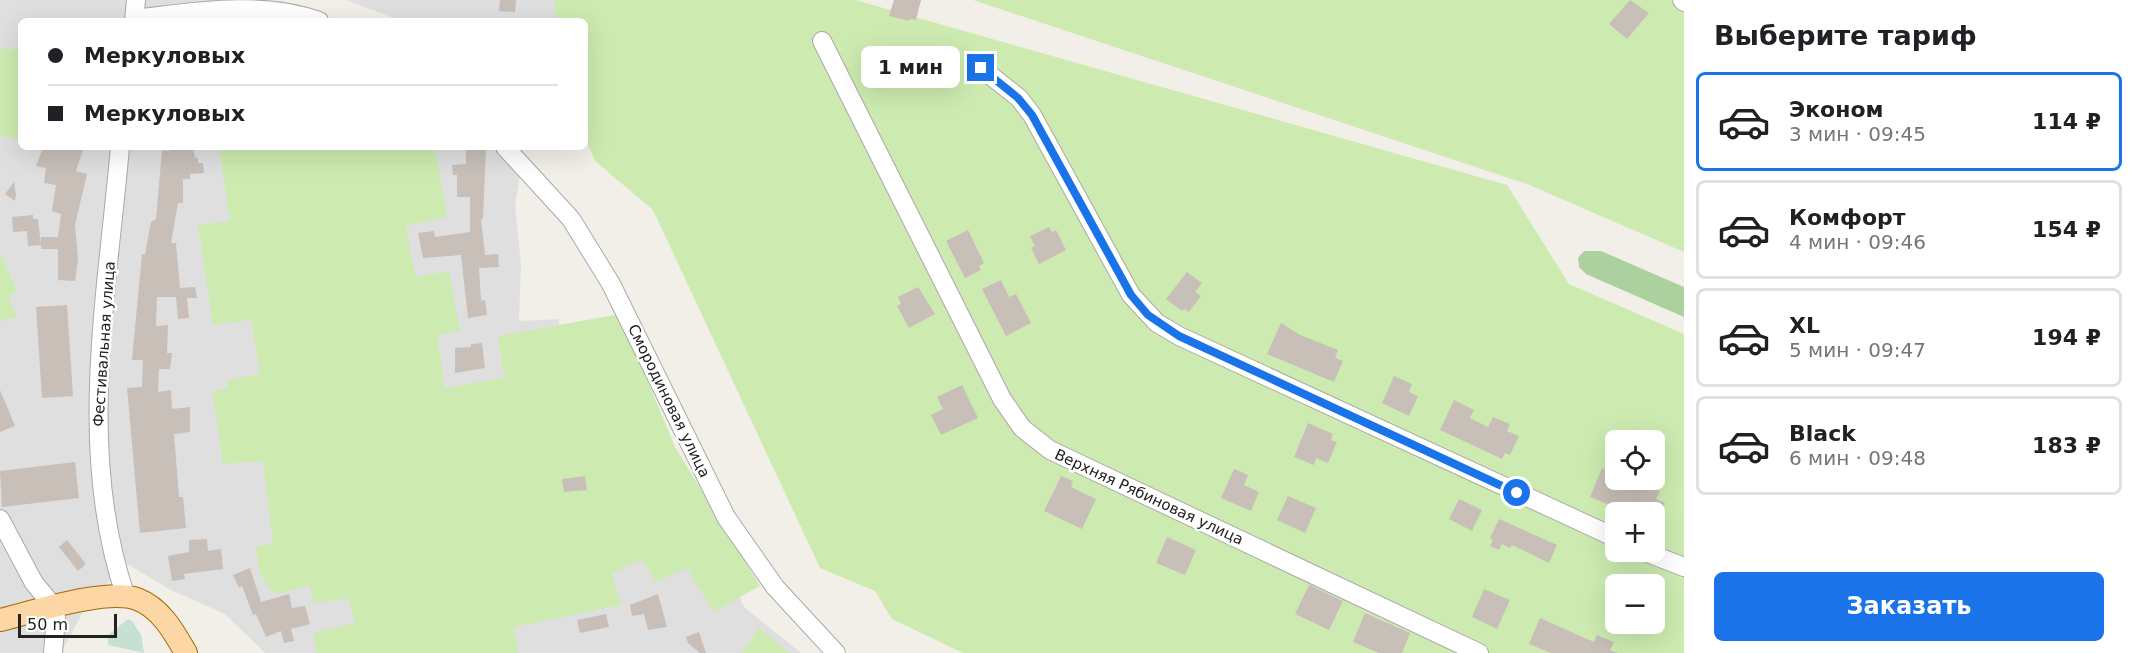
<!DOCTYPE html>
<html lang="ru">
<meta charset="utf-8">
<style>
body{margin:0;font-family:"DejaVu Sans",sans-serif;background:#f2f2f2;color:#202124;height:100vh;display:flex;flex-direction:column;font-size:22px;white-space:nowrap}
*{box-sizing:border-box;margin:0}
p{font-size:20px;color:#757577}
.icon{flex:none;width:33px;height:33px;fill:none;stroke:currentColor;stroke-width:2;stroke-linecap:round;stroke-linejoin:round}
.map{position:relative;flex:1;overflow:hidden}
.side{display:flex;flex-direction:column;background:#fff;width:450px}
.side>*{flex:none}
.hud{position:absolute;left:18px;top:18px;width:570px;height:132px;border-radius:9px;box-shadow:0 6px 24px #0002;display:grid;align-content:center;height:132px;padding:0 30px;background:#fff}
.tools{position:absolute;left:1605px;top:430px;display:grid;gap:12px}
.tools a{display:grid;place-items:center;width:60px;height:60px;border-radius:9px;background:#fff;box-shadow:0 6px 24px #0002;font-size:30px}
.scale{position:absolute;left:18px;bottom:15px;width:99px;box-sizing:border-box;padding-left:6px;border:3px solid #222;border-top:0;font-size:16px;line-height:21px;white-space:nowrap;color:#222;-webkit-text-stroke:4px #fff;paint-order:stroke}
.end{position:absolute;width:27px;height:27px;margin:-14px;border:8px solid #1a73e8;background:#fff;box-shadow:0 0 0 3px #fff}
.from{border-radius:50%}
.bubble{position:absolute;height:42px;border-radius:9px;background:#fff;box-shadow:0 6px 24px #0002;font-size:20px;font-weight:800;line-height:42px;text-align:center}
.hud b{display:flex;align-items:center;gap:21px;height:57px;font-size:22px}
.hud b+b{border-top:2px solid #e0e0e0}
.hud i{width:15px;height:15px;background:#202124}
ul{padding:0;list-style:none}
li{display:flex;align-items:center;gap:18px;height:99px;margin:0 12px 9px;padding:0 18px;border:3px solid #e0e0e0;border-radius:9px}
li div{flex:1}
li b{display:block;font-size:22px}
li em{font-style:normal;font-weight:800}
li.active{border-color:#1a73e8}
li>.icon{width:54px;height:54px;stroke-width:1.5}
h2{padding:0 30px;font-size:27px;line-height:72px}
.button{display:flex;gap:12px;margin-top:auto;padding:12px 30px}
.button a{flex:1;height:69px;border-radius:9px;background:#1a73e8;color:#fff;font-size:24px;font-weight:800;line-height:69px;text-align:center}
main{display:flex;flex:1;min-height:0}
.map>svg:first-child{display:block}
.residential{fill:#e0dfdf}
.grass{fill:#cdebb0;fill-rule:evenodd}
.forest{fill:#add19e}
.wetland{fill:#c6e0d4}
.building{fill:#c7bfb8}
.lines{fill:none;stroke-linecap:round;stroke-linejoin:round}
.minor-casing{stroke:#a9a9a9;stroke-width:20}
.major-casing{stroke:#a06b00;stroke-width:24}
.minor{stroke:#fff;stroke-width:18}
.major{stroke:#fcd6a4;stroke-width:22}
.route{stroke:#1a73e8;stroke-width:8}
.labels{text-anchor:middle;stroke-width:5;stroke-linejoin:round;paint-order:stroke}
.street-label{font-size:15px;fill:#222;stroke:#fff}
</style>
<main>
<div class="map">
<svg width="1684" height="653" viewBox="0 0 1684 653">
<rect width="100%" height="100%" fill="#f2efe9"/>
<path class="residential" d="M0,0H257L295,7L330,21H21V147H519L522,162L515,206L521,264L519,321L559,319L563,366L680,470L744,607L801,653H265L225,614L169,589L126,563L86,606L61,653H0Z
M346,0H762L585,21H402Z"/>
<path class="grass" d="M554,0H855L1507,185L1569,284L1684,334V653H963L892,619L875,591L820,568L653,210L595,161L585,138V21H557ZM1616,441H1654V480H1616ZM1616,513H1654V552H1616ZM1616,585H1654V624H1616Z
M973,0H1684V252L1527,184Z
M0,48L21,50V140L0,136Z
M219,147H435L447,217L406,226L415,277L449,271L460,331L437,335L445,388L504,378L498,336L620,314L675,447L760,586L713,612L687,568L656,582L642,560L611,573L622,605L514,627L518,653H317L313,633L355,623L348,598L314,603L309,586L274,594L260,574L256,547L273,543L263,461L223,464L212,391L228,389L227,380L260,374L251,320L213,325L198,225L230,221Z
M0,253L17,290L8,297L17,317L0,322Z
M759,628L790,653H742Z"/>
<path class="forest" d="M1584,251H1601L1684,287V317L1586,274L1579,267L1578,258Z"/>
<path class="wetland" d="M128,619L132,621L141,635L144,653L108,645V635Z"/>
<path class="building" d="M500,0H516L515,12L499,11Z
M894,0H921L916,20L909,19V21L889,16Z
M1630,0L1649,13L1627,39L1609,24Z
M59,147H84L76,171L87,174L75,225L78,259L75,281L58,280V249H41V245L28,246L27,231L13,232L12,217L33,215V219H38L41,245V237H58L61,214L52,211L56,185L44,183L46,168L36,166L43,148L58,150Z
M170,147H193L195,158H198V163H203L204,173L190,174V179H183V203H178L171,243H176L180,288L195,287L197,298H187L189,318L178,319L176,297H157L156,326L168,325L167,353H172L170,369H159L158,392L171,390L172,409L190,407V432L174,434L179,497H183L186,528L140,533L127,388L142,387L143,360H132L142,254H145L151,222L156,219L162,150L169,151Z
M466,147H486L483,219H481L485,255L498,254L499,267L479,268L481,301L485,300L487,315L468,318L461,255L423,258L418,233L434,231L435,237L470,232V197H457V175H453L452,165L466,164Z
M14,182L16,195L15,201L5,194Z
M1049,227L1052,232L1056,230L1066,250L1039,264L1031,248L1035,246L1030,236Z
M968,230L984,263L979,266L981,270L965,278L946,241Z
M1187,272L1202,283L1195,292L1201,296L1189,312L1184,309L1182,311L1166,299Z
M1001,280L1009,297L1016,294L1031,323L1006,336L982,289Z
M918,287L935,314L909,328L897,306L901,304L898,297Z
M67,305L73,396L42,398L36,307Z
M1281,323L1300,335L1338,350L1335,358L1343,361L1334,382L1267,354Z
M482,343L485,368L455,373V348L471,347V344Z
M1394,376L1412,384L1409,392L1418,396L1409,416L1382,403Z
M962,385L978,418L941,435L931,415L943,409L937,397Z
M0,390L15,426L0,432Z
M1454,400L1474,410L1470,418L1488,427L1493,417L1510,424L1507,431L1519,436L1510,455L1505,453L1502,459L1440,430Z
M1308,423L1333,434L1331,440L1337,442L1328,463L1316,458L1314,465L1294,457Z
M75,462L79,498L2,507L0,471Z
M1602,468L1616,474V482L1635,490L1639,482L1660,491L1656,499L1665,503L1661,513H1629L1590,497Z
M1234,469L1248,475L1244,485L1259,492L1251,511L1221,498Z
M585,476L587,490L564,492L562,479Z
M1061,476L1073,481L1071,487L1096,499L1082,529L1044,511Z
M1288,496L1316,508L1305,533L1277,520Z
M1459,499L1482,510L1472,531L1449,519Z
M1499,519L1557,545L1549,563L1512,545L1510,548L1502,544L1499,550L1490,546L1493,540L1490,538Z
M1167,537L1196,550L1185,575L1156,563Z
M207,539L208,551L221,549L223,569L184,574L185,579L172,581L168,556L189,552V540Z
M67,540L86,564L78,571L59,547Z
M250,568L261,602L289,594L292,608L305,606L310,624L291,629L294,641L284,643L281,631L266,637L256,614L253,615L242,586L239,588L233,575Z
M1309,585L1343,601L1329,630L1295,614Z
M1484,589L1510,600L1497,629L1472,617Z
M658,594L667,627L648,630L644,614L632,616L630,605Z
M1365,613L1410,633L1402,653H1379L1353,642Z
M606,614L609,627L580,633L577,620Z
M1540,618L1594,642L1597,635L1614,642L1610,650L1618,653H1551L1529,644Z
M699,632L706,653H700L688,643L686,637Z"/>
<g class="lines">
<g class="minor-casing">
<path id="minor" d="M1682,0L1684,2
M134,19C193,12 262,0 319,21
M134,21L136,0
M822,41L1002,399L1022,428L1050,450L1479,653
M979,63L981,68L1019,98L1032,115L1131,295L1157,323L1179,336L1616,538
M120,147C107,295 76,453 126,597
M505,147L571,219L611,284L726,517L775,587L836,653
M0,519L34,583L54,607L56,617L53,653
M1645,552L1684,567"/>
</g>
<g class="major-casing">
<path id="major" d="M0,620C33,612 107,588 137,599C161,608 174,632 186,653"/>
</g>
<use href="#minor" class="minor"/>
<use href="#major" class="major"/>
</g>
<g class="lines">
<path class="route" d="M981,68L1018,98L1032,115L1131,295L1148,315L1179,336L1517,493"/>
</g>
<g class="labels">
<g class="street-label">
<text transform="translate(104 344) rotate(-86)" y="5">Фестивальная улица</text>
<text transform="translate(669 401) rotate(64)" y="5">Смородиновая улица</text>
<text transform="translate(1149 497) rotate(25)" y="5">Верхняя Рябиновая улица</text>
</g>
</g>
</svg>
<div class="tools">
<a><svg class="icon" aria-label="locate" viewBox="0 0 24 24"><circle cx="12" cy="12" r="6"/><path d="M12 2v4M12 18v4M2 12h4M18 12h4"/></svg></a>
<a>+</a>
<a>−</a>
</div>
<div class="scale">50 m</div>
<i class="end from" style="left:1517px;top:493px"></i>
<i class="end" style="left:981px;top:68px"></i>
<div class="bubble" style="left:861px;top:46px;width:99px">1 мин</div>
<div class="hud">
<b><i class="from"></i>Меркуловых</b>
<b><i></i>Меркуловых</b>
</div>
</div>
<section class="side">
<h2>Выберите тариф</h2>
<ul>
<li class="active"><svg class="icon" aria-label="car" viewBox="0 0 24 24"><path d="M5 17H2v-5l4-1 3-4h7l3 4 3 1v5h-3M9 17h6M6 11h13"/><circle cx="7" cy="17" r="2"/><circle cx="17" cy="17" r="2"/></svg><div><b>Эконом</b><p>3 мин · 09:45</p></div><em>114 ₽</em></li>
<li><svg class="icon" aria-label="car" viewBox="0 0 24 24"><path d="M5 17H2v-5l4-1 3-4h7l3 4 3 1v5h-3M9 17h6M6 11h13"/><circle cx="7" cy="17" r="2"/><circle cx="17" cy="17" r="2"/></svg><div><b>Комфорт</b><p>4 мин · 09:46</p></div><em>154 ₽</em></li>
<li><svg class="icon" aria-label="car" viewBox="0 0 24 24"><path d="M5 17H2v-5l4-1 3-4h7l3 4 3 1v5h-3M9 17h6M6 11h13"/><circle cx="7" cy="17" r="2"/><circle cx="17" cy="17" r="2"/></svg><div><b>XL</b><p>5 мин · 09:47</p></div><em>194 ₽</em></li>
<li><svg class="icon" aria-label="car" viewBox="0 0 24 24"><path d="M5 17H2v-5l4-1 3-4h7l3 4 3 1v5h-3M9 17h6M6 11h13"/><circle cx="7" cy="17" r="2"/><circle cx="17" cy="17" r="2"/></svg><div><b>Black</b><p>6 мин · 09:48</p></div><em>183 ₽</em></li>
</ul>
<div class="button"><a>Заказать</a></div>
</section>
</main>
